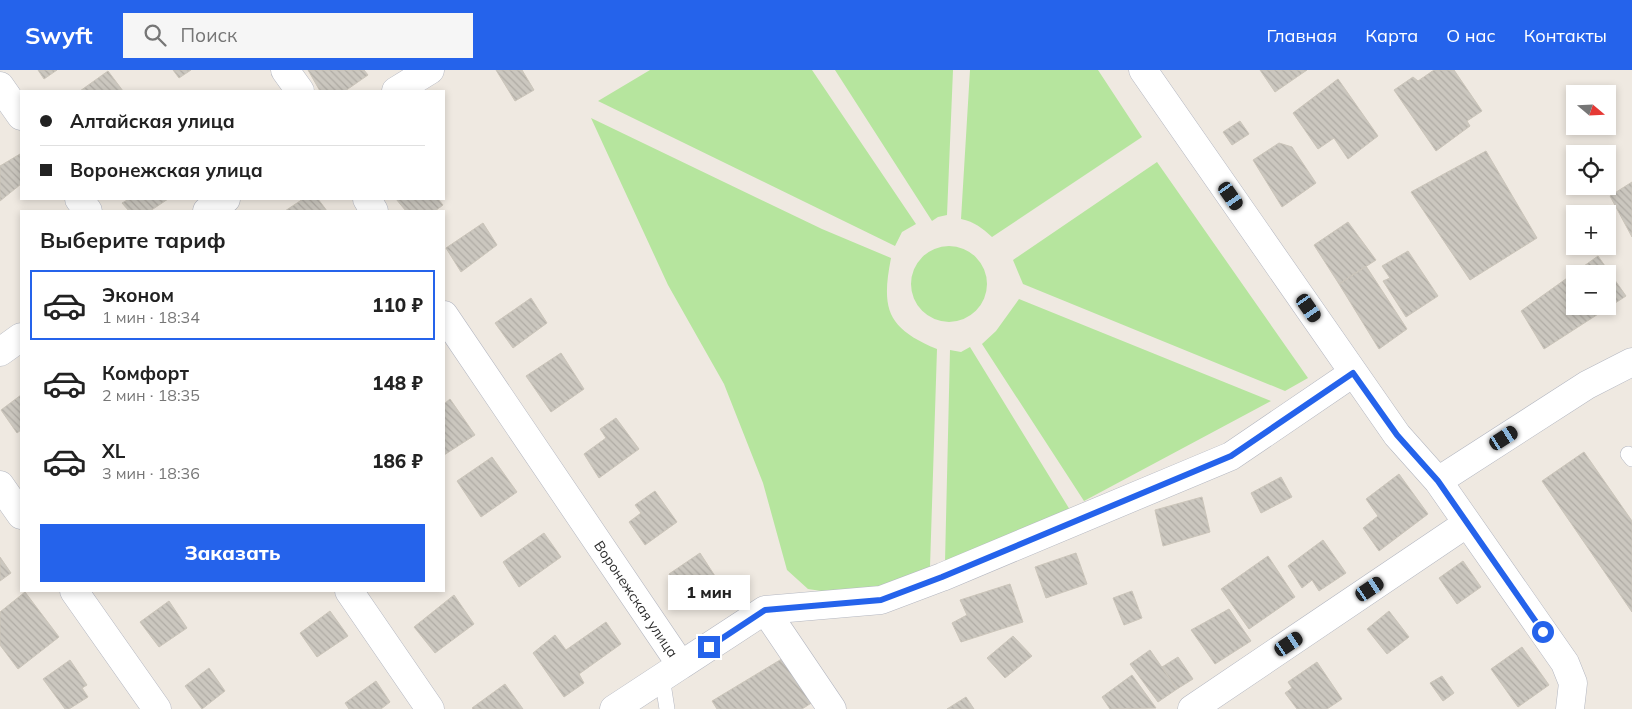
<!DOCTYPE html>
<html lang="ru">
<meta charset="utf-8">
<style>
body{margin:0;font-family:Mulish,sans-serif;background:#f6f6f6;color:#222;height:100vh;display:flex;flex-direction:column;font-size:19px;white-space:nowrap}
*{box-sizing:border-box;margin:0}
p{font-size:16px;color:#767676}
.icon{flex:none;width:28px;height:28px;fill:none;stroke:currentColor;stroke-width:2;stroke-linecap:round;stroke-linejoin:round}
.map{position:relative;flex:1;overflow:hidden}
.sheet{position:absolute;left:20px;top:140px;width:425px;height:382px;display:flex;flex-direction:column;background:#fff;border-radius:0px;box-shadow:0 2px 8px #0003}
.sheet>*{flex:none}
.banner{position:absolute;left:20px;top:20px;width:425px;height:110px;border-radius:0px;box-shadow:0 2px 8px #0003;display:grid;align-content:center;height:110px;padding:0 20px;background:#fff}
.needle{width:32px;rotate:109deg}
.buttons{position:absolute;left:1566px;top:15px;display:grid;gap:10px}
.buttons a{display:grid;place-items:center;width:50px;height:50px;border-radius:0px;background:#fff;box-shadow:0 2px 8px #0003;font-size:25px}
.end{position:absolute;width:22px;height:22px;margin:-11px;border:6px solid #2563eb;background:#fff;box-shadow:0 0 0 2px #fff}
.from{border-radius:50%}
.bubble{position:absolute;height:35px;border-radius:0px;background:#fff;box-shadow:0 2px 8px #0003;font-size:16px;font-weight:800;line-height:35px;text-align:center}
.car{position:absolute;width:15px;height:30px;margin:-15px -8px;border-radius:6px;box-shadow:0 0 4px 1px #0007;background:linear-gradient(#222 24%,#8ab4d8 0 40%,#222 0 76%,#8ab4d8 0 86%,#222 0)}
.banner b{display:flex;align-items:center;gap:18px;height:48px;font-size:19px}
.banner b+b{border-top:1px solid #e0e0e0}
.banner i{width:12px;height:12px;background:#222}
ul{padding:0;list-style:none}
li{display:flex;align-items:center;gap:15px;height:70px;margin:0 10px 8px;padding:0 10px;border:2px solid transparent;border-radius:0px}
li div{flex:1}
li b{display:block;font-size:19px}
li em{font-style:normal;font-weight:800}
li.current{border-color:#2563eb}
li>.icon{width:45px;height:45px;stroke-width:1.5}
h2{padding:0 20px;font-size:22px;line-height:60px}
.cta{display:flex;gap:10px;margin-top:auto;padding:10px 20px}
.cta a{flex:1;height:58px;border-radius:0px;background:#2563eb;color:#fff;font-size:20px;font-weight:800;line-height:58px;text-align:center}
header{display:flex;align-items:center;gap:30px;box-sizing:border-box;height:70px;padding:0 25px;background:#2563eb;color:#fff}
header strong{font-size:24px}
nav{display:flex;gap:28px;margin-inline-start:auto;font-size:18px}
.search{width:350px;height:45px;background:#f6f6f6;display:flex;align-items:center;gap:12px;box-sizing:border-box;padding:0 18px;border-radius:0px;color:#767676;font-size:19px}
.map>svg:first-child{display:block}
.park{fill:#b6e59e}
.building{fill:url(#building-back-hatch);stroke:#cbc5ba;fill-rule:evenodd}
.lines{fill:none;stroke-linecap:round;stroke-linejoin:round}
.lane-casing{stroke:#b4b7c1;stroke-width:16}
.street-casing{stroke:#b4b7c1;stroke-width:29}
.secondary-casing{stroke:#b4b7c1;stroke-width:29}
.lane{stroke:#fff;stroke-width:15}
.street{stroke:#fff;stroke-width:28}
.secondary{stroke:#fff;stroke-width:28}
.route{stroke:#2563eb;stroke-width:6}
.labels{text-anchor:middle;stroke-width:4.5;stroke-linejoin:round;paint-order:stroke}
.street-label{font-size:14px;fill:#2e2e2e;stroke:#fff}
</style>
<header>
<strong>Swyft</strong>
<div class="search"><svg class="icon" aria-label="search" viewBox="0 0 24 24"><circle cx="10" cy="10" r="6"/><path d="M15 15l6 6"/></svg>Поиск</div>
<nav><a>Главная</a><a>Карта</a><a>О нас</a><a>Контакты</a></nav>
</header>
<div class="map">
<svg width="1632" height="639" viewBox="0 0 1632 639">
<defs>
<pattern id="building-back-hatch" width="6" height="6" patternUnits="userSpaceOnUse" patternTransform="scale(1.25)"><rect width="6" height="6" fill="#cbc7bf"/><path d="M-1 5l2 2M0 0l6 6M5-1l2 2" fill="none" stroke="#afaba4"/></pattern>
</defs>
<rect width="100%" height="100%" fill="#efe9e1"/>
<path class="park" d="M650,0H812L916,154L902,162L895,176L598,31Z
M835,0H953L947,145L938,147L932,151Z
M970,0H1098L1142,67L992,167C982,158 975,152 961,149Z
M591,48L822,159L891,188C881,239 887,258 937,279L930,497L886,518L841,524L808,519L787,500L763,413L724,314L668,215Z
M1157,92L1308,308L1285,321L1023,214L1013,190Z
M911 214a38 38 0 1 1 76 0a38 38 0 1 1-76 0Z
M1019,229L1271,331L1084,431L982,274L996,261Z
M970,277L1070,440L945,492L950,280L961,282Z"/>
<path class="building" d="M38,0H57L44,9Z
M173,0H191L179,8Z
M308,0H364L368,5L345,21H320Z
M496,0H522L534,20L515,31Z
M1260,0H1307L1275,22Z
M1434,0H1454L1482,41L1467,51L1470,56L1436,81L1394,20L1413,7L1418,11Z
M108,1L123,21H80Z
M1338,9L1378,66L1348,89L1334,68L1318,79L1293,43Z
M1240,51L1249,64L1232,75L1223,62Z
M1279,73L1292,77L1316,113L1282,137L1253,90Z
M1486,81L1537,168L1470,210L1411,122Z
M20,84L21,114L0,131V96Z
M1632,112V167L1610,126Z
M129,129H168L150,141H129L122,133Z
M303,129H318L327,141H285Z
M396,129H438L443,135L435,141H406Z
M1348,152L1376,190L1339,214L1314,175Z
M483,153L497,175L461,202L446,178Z
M1408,181L1438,226L1406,247L1383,211L1390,208L1382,196Z
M1598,186L1626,226L1544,279L1521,241ZM1575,204H1608V236H1575Z
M1366,196L1407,259L1379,279L1339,214Z
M531,228L547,253L513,278L495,253Z
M561,283L584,319L551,342L526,306Z
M21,325V360L17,363L1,340Z
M450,329L475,365L444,385V334Z
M616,348L639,379L599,408L584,384L606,368L600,359Z
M1584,382L1632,451V542L1542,411Z
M492,387L517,422L481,447L457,411Z
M1399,404L1428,444L1379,481L1363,458L1378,446L1366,429Z
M1281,407L1292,427L1261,443L1251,423Z
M655,421L677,452L645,475L629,452L641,443L635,435Z
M1202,427L1210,462L1163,476L1155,440Z
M544,463L561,487L519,517L503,492Z
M1323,470L1346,503L1319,521L1312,510L1302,518L1288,496Z
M700,483L715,506L683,526L669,504Z
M1076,483L1087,514L1046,528L1035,497Z
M1268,486L1295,527L1249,559L1221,519Z
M0,487L11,503L0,511Z
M1463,491L1481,517L1457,534L1439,508Z
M1010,514L1023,552L961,572L952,553L967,545L960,530Z
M1132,521L1142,548L1124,555L1113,528Z
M25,522L59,567L18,599L0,575V542Z
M454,525L474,554L435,583L414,557Z
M169,531L187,558L159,577L140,552Z
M1229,539L1251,571L1215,594L1191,560Z
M330,541L348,566L317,587L300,563Z
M1389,541L1409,567L1387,584L1367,559Z
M606,552L621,574L579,604L584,613L564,627L533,583L555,565L566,580Z
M1013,566L1032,586L1005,608L987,588Z
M1522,577L1549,615L1518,637L1491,599Z
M1150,580L1177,619L1158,632L1130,594Z
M785,587L816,630L802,639H717L712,631Z
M1178,587L1193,609L1177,619L1162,597Z
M70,590L87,615L82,618L88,627L69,639H65L43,609Z
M1317,592L1342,629L1327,639H1297L1285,623L1292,618L1288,612Z
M209,598L225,621L202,639L185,616Z
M1132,605L1156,638L1110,639L1102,627Z
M1442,606L1454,623L1443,631L1430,613Z
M376,611L390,632L381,639H349L345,633Z
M505,614L523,639H473L472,638Z
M966,627L974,639H947Z"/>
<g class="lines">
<g class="lane-casing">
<path id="lane" d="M1628,384L1632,389
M662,607L667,639"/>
</g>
<g class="street-casing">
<path id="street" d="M285,0L300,21
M0,16L21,46
M396,21L430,0
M79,129L88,141
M367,129L374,141
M207,141L226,129
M444,245L681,595L765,540L881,530L942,507L1231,386L1353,303
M0,282L21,267
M0,415L21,445
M74,521L157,639
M349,521L430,639
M765,540L832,639
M614,639L681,595
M1192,639L1466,454"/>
</g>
<g class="secondary-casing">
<path id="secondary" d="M1143,0L1397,365L1438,411L1565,593L1573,613L1570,639
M1438,411L1587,315L1632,292"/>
</g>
<use href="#lane" class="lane"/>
<use href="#street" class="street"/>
<use href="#secondary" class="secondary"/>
</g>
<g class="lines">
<path class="route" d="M709,577L765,540L881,530L942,507L1231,386L1353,303L1397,365L1438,411L1543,562"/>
</g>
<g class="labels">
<g class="street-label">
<text transform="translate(636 529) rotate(56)" y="5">Воронежская улица</text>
</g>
</g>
</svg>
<div class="buttons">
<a><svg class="needle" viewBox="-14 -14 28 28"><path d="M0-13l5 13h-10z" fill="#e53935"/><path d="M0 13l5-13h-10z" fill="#767676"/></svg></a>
<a><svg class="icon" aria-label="locate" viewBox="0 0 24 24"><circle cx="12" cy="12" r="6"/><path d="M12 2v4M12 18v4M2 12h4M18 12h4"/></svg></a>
<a>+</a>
<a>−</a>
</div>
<i class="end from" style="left:1543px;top:562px"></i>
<i class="end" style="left:709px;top:577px"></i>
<div class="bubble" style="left:668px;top:505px;width:82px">1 мин</div>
<i class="car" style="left:1231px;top:126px;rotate:145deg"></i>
<i class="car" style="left:1309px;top:238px;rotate:145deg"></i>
<i class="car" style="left:1504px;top:368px;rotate:57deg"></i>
<i class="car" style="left:1370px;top:519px;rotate:56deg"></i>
<i class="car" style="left:1289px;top:574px;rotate:56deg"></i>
<div class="banner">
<b><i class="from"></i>Алтайская улица</b>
<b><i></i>Воронежская улица</b>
</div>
<section class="sheet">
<h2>Выберите тариф</h2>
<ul>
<li class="current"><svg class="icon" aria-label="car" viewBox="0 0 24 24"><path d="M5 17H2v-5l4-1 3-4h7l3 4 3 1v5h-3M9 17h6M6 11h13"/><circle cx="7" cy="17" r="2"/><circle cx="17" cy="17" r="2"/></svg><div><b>Эконом</b><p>1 мин · 18:34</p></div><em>110 ₽</em></li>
<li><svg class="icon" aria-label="car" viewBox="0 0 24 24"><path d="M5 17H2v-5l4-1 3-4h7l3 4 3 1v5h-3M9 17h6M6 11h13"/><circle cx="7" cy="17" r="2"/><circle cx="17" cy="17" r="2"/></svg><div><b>Комфорт</b><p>2 мин · 18:35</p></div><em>148 ₽</em></li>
<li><svg class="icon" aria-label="car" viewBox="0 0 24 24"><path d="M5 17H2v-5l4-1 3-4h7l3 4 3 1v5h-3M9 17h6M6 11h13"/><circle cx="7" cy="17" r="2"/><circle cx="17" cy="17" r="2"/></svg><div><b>XL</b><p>3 мин · 18:36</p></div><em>186 ₽</em></li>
</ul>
<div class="cta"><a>Заказать</a></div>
</section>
</div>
